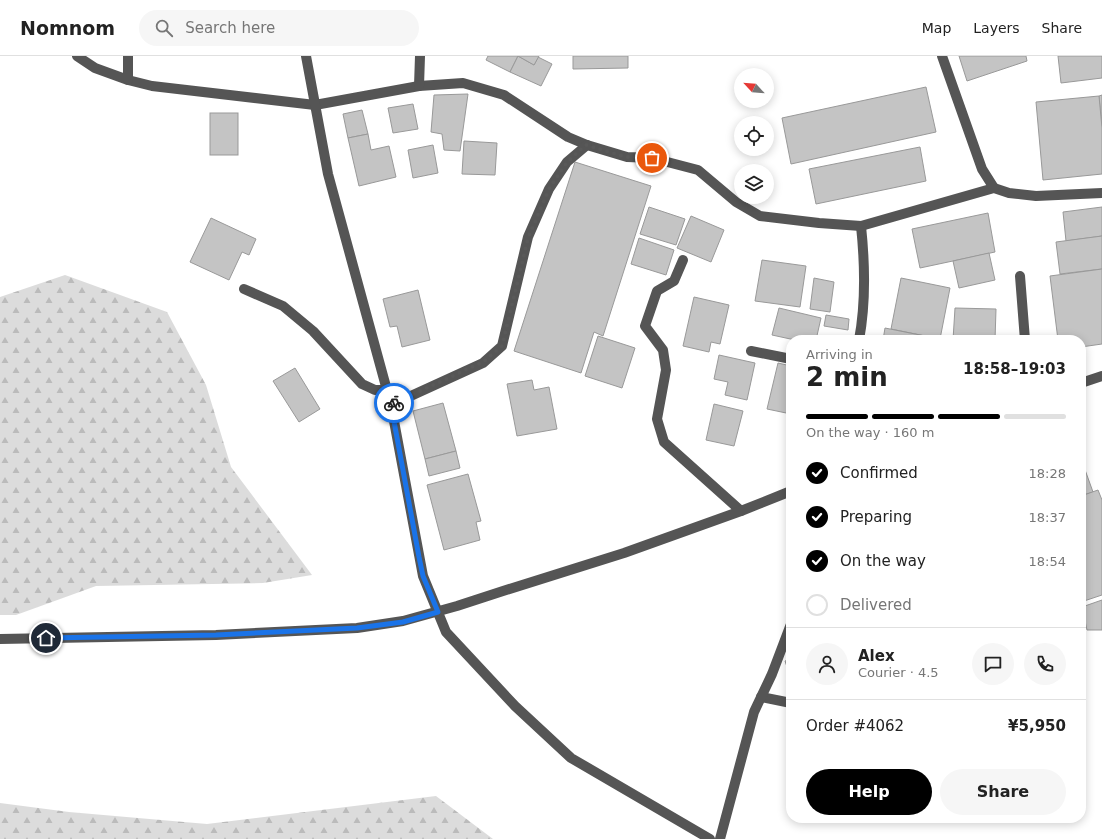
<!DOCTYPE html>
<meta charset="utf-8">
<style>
body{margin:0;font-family:"DejaVu Sans",sans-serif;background:#f6f6f6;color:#222;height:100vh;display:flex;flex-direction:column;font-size:15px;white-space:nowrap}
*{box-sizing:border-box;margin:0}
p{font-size:13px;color:#767676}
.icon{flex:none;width:22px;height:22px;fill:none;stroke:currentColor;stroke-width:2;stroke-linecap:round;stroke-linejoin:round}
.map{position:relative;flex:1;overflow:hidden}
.details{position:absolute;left:786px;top:279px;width:300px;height:488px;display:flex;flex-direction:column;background:#fff;border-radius:16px;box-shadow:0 2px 10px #0003}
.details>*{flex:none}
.needle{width:26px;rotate:296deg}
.tools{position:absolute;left:734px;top:12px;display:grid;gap:8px}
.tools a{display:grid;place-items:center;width:40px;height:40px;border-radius:50%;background:#fff;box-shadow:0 2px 10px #0003;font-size:20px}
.pin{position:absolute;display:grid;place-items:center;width:34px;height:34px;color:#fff;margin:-17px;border:2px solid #fff;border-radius:50%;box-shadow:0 1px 4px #0007}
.courier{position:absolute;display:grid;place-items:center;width:40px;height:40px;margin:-20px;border:3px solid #1a73e8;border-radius:50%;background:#fff;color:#222;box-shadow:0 1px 5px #0007}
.headline em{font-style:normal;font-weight:700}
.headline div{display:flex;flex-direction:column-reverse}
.headline{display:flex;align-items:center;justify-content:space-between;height:68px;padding:0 20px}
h1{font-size:26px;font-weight:700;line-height:30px}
.bar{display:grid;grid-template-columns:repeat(4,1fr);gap:6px 4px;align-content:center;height:48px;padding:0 20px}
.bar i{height:5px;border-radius:3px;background:#e0e0e0}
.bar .active{background:#000}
.bar p{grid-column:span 4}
.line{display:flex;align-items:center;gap:10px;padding:0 20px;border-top:1px solid #e0e0e0}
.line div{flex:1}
.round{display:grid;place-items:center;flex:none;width:42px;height:42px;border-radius:21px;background:#f6f6f6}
ol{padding:0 20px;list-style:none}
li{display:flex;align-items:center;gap:12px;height:44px}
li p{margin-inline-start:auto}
li .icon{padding:4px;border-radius:50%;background:#000;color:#fff;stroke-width:4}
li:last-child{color:#767676}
li i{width:22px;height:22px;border:2px solid #e0e0e0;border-radius:50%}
.cta{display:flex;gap:8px;margin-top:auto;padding:8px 20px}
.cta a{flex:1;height:46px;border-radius:24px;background:#000;color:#fff;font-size:16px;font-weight:700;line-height:46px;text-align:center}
.cta a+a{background:#f6f6f6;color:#222}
header{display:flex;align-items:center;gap:24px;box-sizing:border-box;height:56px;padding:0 20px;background:#fff;border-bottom:1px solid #e0e0e0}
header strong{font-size:19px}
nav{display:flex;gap:22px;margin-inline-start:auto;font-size:14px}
.search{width:280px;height:36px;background:#f6f6f6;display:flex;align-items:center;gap:10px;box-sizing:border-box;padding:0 14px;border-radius:22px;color:#767676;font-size:15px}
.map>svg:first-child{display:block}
.forest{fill:url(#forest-firs)}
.building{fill:#c4c4c4;stroke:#999}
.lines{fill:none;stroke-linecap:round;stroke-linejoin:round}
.minor{stroke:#555;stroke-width:10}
.done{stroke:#595959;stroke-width:4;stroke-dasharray:0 7.2}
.route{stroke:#1a73e8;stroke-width:5}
</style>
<header>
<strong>Nomnom</strong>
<div class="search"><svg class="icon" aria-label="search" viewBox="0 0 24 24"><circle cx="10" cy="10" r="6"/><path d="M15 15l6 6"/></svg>Search here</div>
<nav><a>Map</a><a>Layers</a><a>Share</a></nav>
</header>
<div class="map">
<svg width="1102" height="783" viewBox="0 0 1102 783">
<defs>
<pattern id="forest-firs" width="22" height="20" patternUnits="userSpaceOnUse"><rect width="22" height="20" fill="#dcdcdc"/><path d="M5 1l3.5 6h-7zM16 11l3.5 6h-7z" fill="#bbb"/></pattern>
</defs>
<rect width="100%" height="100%" fill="#fff"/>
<g class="forest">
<path d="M 65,219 L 167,256 L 206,329 L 231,411 L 312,519 L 263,527 L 96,530 L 16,559 L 0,559 L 0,241 Z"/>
<path d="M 436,740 L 493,783 L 0,783 L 0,747 L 69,756 L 207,768 Z"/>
</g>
<g class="building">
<path d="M 488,0 L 518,0 L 510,16 L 486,4 Z"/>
<path d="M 518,0 L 534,9 L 538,1 L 552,8 L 541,30 L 510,16 Z"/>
<path d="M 518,0 L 539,0 L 534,9 Z"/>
<path d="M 573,0 L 628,0 L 628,12 L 573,13 Z"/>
<path d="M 959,0 L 1026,0 L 1027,5 L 967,25 Z"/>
<path d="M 1058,0 L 1102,0 L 1102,22 L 1061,27 Z"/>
<path d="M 926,31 L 936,76 L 791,108 L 782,62 Z"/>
<path d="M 468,38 L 460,95 L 444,94 L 442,78 L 431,76 L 434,39 Z"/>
<path d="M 1102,39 L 1102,72 L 1099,40 Z"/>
<path d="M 1099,40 L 1102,72 L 1102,118 L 1043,124 L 1036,46 Z"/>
<path d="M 413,48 L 418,73 L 393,77 L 388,52 Z"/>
<path d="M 362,54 L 368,78 L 348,82 L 343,58 Z"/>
<rect x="210" y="57" width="28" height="42"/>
<path d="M 368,78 L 371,94 L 389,90 L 396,121 L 359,130 L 348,82 Z"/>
<path d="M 464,85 L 497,87 L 495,119 L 462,118 Z"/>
<path d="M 433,89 L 438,117 L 413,122 L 408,94 Z"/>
<path d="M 920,91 L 926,125 L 816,148 L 809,113 Z"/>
<path d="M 575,106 L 651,130 L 603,280 L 594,276 L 581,317 L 514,295 Z"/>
<path d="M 649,151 L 685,163 L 676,189 L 640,178 Z"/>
<path d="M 1102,151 L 1102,180 L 1066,185 L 1063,156 Z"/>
<path d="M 988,157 L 995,196 L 920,212 L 912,173 Z"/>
<path d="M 691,160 L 724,174 L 711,206 L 677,192 Z"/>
<path d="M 211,162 L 256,183 L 249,199 L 242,196 L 229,224 L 190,206 Z"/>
<path d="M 1102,180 L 1102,213 L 1060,218 L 1056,186 Z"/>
<path d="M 639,182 L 674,194 L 666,219 L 631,208 Z"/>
<path d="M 989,197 L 995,224 L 959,232 L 953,205 Z"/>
<path d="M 762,204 L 806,210 L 800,251 L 755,245 Z"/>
<path d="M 1102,213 L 1102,288 L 1081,291 L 1081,284 L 1058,284 L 1050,220 Z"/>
<path d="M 814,222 L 834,226 L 830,256 L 810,253 Z"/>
<path d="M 901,222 L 950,232 L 940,283 L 891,273 Z"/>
<path d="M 418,234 L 430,284 L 402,291 L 397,270 L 390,271 L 383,243 Z"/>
<path d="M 694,241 L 729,249 L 720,288 L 711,286 L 709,296 L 683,290 Z"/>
<path d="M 779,252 L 821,262 L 816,284 L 795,284 L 772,279 Z"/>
<path d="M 955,252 L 996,253 L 995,284 L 953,284 Z"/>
<path d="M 826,259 L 849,263 L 848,274 L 824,270 Z"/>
<path d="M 885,272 L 940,283 L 940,284 L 883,284 Z"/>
<path d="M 598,280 L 635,292 L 622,332 L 585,320 Z"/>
<path d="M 719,299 L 755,307 L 747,344 L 725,339 L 728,326 L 714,323 Z"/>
<path d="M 778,307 L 791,310 L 791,358 L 767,353 Z"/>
<path d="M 295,312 L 320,353 L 299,366 L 273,325 Z"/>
<path d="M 532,324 L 534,334 L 549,331 L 557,373 L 517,380 L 507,328 Z"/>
<path d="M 443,347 L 456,395 L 425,403 L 413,355 Z"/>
<path d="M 714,348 L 743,355 L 734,390 L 706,384 Z"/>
<path d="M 456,395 L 460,412 L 429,420 L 425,403 Z"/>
<path d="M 1084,411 L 1093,436 L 1081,440 L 1081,412 Z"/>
<path d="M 468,418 L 481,465 L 476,466 L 480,484 L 444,494 L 427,429 Z"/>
<path d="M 1098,434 L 1102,444 L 1102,539 L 1081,546 L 1081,440 Z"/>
<path d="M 1102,544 L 1102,574 L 1087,574 L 1082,551 Z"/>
<path d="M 791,603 L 791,623 L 785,605 Z"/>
</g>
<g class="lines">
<g class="minor">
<path d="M 77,0 L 95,12 L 128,24 L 152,30 L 315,49 L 419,30 L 463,27 L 504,39 L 568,81 L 587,89 L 627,101 L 652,102 L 698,114 L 736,146 L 760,160 L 819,167 L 861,170 L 994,132 L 1009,137 L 1036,140 L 1102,137"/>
<path d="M 306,0 L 328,118 L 391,349 L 423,520 L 446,576 L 515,650 L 571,702 L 710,783"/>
<path d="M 942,0 L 982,113 L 994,132"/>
<path d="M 128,24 L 128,0"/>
<path d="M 419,30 L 420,0"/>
<path d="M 683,204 L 674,225 L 657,235 L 645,270 L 663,294 L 666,314 L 657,363 L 664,386 L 741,455"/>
<path d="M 1020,220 L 1025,284"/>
<path d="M 244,233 L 283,250 L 313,275 L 362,328 L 375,334 L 387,334"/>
<path d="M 859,284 C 866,247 865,208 861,170"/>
<path d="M 751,295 L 791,303"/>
<path d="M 1081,327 L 1102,320"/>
<path d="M 391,349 L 483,307 L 502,290 L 528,181 L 549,133 L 567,106 L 587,89"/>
<path d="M 0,583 L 216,579 L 357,572 L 403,565 L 457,550 L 503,535 L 624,497 L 741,455 L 791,435"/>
<path d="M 761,641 L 791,647"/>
<path d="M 720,783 L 754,656 L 772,618 L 791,568"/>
</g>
</g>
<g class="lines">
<path class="done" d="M 394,347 L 483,306 L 502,290 L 528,182 L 549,133 L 567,106 L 586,89 L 626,101 L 652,102"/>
<path class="route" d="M 46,582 L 216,579 L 357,572 L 403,566 L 438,556 L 423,520 L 419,501 L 391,349 L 394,347"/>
</g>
</svg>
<div class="tools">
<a><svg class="needle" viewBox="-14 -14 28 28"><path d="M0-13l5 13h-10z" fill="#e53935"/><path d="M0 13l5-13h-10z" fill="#767676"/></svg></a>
<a><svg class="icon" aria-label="locate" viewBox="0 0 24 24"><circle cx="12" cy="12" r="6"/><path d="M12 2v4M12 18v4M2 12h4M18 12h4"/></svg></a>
<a><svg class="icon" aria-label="layers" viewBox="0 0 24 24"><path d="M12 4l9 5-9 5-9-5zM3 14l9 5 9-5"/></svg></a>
</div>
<div class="pin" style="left:652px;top:102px;background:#ea580c"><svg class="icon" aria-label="bag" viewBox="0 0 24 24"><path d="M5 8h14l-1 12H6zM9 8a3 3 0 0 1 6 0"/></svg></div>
<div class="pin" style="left:46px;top:582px;background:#1f2937"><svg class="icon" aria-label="home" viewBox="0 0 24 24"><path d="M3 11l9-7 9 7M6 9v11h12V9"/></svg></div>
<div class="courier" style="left:394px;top:347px"><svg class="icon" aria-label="bike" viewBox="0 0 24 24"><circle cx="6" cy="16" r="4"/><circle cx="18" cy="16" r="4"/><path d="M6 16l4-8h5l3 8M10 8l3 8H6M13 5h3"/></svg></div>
<section class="details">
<div class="headline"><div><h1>2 min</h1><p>Arriving in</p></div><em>18:58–19:03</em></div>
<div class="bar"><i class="active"></i><i class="active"></i><i class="active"></i><i></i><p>On the way · 160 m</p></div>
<ol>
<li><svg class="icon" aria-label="check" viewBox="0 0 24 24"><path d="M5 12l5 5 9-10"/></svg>Confirmed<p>18:28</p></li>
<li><svg class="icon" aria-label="check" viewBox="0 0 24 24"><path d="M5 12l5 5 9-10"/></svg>Preparing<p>18:37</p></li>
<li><svg class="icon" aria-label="check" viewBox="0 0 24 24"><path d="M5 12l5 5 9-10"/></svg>On the way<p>18:54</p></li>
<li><i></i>Delivered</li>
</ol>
<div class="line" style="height:72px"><a class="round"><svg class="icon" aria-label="person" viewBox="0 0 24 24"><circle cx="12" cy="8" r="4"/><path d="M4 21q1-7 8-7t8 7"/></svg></a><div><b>Alex</b><p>Courier · 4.5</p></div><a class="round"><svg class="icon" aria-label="chat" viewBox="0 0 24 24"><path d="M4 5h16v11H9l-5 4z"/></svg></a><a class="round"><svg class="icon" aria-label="phone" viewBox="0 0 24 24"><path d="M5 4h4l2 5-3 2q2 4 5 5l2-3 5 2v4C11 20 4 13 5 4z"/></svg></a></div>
<div class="line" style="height:52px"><div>Order #4062</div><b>¥5,950</b></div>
<div class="cta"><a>Help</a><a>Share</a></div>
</section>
</div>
